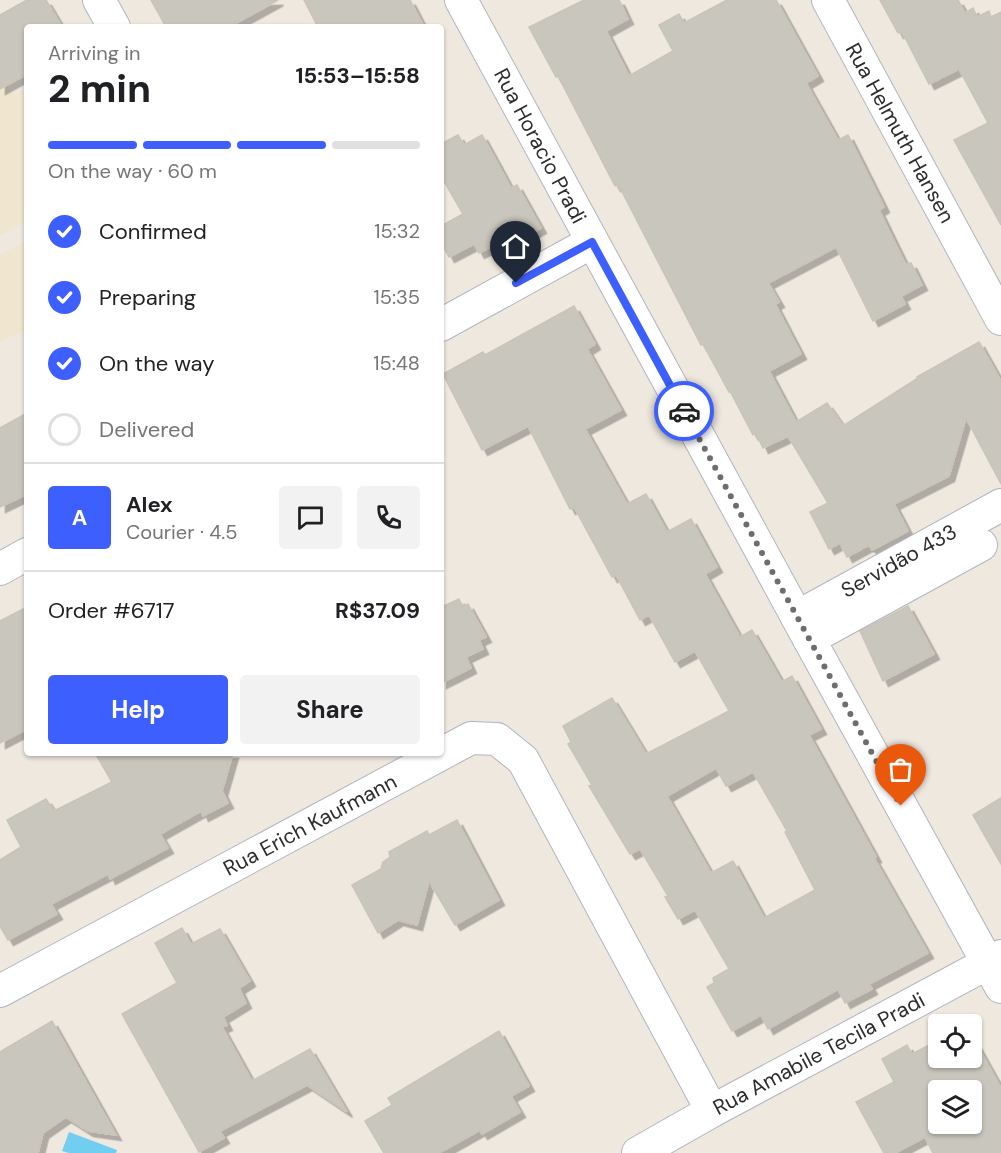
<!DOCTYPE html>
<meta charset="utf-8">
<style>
body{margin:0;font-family:"DM Sans",sans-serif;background:#f2f2f2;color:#202124;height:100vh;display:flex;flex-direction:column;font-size:22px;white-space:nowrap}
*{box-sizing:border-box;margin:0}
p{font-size:20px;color:#757577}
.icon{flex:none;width:33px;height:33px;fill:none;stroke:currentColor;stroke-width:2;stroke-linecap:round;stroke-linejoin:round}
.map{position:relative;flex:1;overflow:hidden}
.sheet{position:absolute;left:24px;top:24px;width:420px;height:732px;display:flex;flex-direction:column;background:#fff;border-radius:6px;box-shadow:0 2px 4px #0004}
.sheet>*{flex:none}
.fabs{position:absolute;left:928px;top:1014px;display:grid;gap:12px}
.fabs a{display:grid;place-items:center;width:54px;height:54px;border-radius:6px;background:#fff;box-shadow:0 2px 4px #0004;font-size:30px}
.pin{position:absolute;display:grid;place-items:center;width:51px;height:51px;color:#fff;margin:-62px -26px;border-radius:50% 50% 50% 0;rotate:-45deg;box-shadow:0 0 6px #0007}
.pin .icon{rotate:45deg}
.courier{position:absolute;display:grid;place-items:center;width:60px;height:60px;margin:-30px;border:4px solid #3d5ffd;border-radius:50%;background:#fff;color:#222;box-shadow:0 2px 8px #0007}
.head em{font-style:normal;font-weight:700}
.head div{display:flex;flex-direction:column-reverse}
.head{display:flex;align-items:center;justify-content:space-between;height:102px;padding:0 24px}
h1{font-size:39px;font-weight:700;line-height:45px}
.bar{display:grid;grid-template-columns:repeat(4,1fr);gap:9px 6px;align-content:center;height:72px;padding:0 24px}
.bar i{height:8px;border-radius:4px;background:#e0e0e0}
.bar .selected{background:#3d5ffd}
.bar p{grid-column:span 4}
.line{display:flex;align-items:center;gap:15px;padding:0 24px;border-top:2px solid #e0e0e0}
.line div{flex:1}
.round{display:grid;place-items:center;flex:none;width:63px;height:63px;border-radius:6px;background:#f2f2f2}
ol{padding:0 24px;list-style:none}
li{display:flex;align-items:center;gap:18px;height:66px}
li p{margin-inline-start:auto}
li .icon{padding:6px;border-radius:50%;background:#3d5ffd;color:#fff;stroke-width:4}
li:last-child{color:#757577}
li i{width:33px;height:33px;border:3px solid #e0e0e0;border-radius:50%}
.button{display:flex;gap:12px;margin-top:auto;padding:12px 24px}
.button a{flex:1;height:69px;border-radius:6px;background:#3d5ffd;color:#fff;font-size:24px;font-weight:700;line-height:69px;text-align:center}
.button a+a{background:#f2f2f2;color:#202124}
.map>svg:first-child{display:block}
.education{fill:#f0e5ce}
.water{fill:#71cef1}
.building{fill:#c9c6bd;stroke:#cac4b8;stroke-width:1.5;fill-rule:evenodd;filter:url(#shadow)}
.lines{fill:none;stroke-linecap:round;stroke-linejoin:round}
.street-casing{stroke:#b2b5c0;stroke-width:34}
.street{stroke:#fff;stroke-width:32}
.done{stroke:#706e6b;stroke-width:6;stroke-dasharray:0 10.8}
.route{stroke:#3d5ffd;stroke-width:8}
.labels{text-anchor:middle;stroke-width:6;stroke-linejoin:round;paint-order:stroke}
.street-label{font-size:21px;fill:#2c2c2c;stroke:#fff}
</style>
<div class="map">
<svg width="1001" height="1153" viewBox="0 0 1001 1153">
<defs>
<filter id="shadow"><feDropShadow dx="5.5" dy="5.5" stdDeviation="0" flood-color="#0004"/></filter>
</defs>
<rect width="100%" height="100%" fill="#eee8df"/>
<g class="education">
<path d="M 7,86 L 13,95 L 27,88 L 27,221 L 0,236 L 0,90 Z"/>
<path d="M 27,241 L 27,329 L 0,342 L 0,255 Z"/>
</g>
<path class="water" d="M 69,1132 L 117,1150 L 116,1153 L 69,1153 L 62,1151 Z"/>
<g class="building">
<path d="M 27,0 L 46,0 L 62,27 L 27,27 L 27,74 L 0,89 L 0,15 Z"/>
<path d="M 151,0 L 278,0 L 229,27 L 166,27 Z"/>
<path d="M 304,0 L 410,0 L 424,27 L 318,27 Z"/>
<path d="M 584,0 L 619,0 L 628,19 L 606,31 L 629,76 L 673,51 L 659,25 L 679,14 L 684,23 L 727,0 L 776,0 L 818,76 L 806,83 L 838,140 L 848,135 L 884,207 L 879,210 L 894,241 L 906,265 L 911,263 L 922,285 L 901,296 L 905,304 L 873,321 L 836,247 L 768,283 L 779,302 L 775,304 L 801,354 L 769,371 L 796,422 L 827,403 L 843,426 L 918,378 L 917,377 L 979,342 L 1001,381 L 1001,484 L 966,418 L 949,476 L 894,504 L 908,531 L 872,550 L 869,545 L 847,557 L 840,543 L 829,549 L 810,512 L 828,503 L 788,436 L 763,448 L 756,433 L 753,435 L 730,391 L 729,392 L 703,344 L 701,345 L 618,184 L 615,186 L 558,76 L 556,77 L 529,27 Z"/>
<path d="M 880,0 L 958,0 L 965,13 L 973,8 L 977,17 L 989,11 L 991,17 L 1001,12 L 1001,225 L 954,140 L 988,123 L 959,69 L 929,84 L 902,32 L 898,33 Z"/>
<path d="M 458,135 L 464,145 L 482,135 L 511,188 L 517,185 L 541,228 L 506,247 L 502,241 L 479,253 L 474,244 L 449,257 L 441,242 L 441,226 L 463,214 L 441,176 L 441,144 Z"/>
<path d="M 574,306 L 595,344 L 587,349 L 621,410 L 585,429 L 627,504 L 646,494 L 667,532 L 691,519 L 717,567 L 705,574 L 740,637 L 752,630 L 782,682 L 792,676 L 821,729 L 809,735 L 876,857 L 874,858 L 928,953 L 869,984 L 872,989 L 845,1003 L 838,989 L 768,1029 L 761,1015 L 732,1031 L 707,987 L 714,983 L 713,978 L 729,969 L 695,910 L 678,919 L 665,897 L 668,896 L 640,849 L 630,854 L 589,786 L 592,785 L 568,744 L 571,742 L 563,726 L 612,698 L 646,754 L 729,711 L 695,651 L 675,662 L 649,615 L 640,620 L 616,575 L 612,577 L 574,507 L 570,509 L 528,426 L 482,450 L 443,374 L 483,352 L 485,355 ZM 716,768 L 726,786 L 753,772 L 787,831 L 785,832 L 815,890 L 764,918 L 733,861 L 711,873 L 667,796 Z"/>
<path d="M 27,413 L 27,494 L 0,507 L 0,428 Z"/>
<path d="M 459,599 L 463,607 L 468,604 L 486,637 L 479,640 L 483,649 L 466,657 L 471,668 L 441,683 L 441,601 L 444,606 Z"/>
<path d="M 908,606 L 934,654 L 883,681 L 860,631 Z"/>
<path d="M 27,607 L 27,729 L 0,743 L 0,621 Z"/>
<path d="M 95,753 L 233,753 L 222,791 L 228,803 L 203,816 L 201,811 L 160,834 L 168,848 L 110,879 L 108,874 L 51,904 L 57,914 L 8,940 L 0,926 L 0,860 L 21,847 L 7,820 L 46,799 L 54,811 L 112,782 Z"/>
<path d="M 1001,798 L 1001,864 L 973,815 Z"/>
<path d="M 457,820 L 499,900 L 455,925 L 429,881 L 417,925 L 398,920 L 378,933 L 352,885 L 381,869 L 383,862 L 390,857 L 389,852 L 427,831 L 429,835 Z"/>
<path d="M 182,928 L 191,944 L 220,929 L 250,981 L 239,988 L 246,1003 L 223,1017 L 227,1025 L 222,1027 L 252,1081 L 310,1049 L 347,1112 L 307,1085 L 220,1131 L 224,1138 L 199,1152 L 122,1014 L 177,983 L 155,943 Z"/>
<path d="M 52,1021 L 116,1135 L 88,1131 L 66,1117 L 43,1133 L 38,1153 L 0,1153 L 0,1052 Z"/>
<path d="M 499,1031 L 529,1086 L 511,1096 L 520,1112 L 482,1134 L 480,1130 L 439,1153 L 384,1153 L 365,1121 L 392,1105 L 388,1098 Z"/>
<path d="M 972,1036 L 1001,1088 L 1001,1153 L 933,1153 L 925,1137 L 895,1153 L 884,1153 L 856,1102 L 894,1082 L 882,1059 L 907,1045 L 912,1054 L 939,1040 L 939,1058 L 972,1058 ZM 939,1090 L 972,1090 L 972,1124 L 939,1124 Z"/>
</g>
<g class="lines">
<defs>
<g id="street">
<path d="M 99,0 L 114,27"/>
<path d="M 461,0 L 809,639 L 1001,987"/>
<path d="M 828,0 L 1001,319"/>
<path d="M 441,325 L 592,242"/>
<path d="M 0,569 L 27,554"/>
<path d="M 797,617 L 1001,505"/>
<path d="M 809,639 L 981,545"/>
<path d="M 0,991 L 471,738 L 497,739 L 523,760 L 712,1111"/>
<path d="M 638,1153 L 712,1111 L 1001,956"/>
</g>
</defs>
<use href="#street" class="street-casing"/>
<use href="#street" class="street"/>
</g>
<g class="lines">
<path class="done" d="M 684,411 L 901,806"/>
<path class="route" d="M 516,283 L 592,242 L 684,411"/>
</g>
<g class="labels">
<g class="street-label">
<text transform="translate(900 133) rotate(61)" y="7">Rua Helmuth Hansen</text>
<text transform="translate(540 146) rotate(62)" y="7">Rua Horacio Pradi</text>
<text transform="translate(899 561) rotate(-29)" y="7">Servidão 433</text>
<text transform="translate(310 825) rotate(-28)" y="7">Rua Erich Kaufmann</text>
<text transform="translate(819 1054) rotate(-28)" y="7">Rua Amabile Tecila Pradi</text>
</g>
</g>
</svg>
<div class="fabs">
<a><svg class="icon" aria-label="locate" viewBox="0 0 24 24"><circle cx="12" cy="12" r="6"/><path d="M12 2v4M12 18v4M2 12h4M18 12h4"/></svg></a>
<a><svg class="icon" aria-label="layers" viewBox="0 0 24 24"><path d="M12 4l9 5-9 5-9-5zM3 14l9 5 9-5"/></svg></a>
</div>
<div class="pin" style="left:901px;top:806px;background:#ea580c"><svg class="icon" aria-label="bag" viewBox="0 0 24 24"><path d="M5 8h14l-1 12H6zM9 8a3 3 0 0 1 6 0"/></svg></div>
<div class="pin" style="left:516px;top:283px;background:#1f2937"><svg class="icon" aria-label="home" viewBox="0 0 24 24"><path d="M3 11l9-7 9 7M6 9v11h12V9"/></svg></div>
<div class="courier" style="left:684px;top:411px"><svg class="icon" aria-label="car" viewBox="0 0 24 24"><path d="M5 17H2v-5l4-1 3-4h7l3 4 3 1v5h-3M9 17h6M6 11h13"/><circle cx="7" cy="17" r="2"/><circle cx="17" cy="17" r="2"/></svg></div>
<section class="sheet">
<div class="head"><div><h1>2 min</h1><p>Arriving in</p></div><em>15:53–15:58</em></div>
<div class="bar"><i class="selected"></i><i class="selected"></i><i class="selected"></i><i></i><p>On the way · 60 m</p></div>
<ol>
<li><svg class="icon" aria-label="check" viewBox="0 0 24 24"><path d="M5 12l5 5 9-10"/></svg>Confirmed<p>15:32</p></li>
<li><svg class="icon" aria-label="check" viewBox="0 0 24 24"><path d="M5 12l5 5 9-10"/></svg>Preparing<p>15:35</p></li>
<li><svg class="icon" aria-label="check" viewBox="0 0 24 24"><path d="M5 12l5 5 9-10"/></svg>On the way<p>15:48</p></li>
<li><i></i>Delivered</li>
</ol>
<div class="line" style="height:108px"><b class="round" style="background:#3d5ffd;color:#fff">A</b><div><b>Alex</b><p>Courier · 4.5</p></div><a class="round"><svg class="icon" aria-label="chat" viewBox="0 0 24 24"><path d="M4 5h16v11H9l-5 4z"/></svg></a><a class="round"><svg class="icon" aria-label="phone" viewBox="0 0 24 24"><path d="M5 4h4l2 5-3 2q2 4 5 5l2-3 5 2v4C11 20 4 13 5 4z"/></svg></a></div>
<div class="line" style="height:78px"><div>Order #6717</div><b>R$37.09</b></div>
<div class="button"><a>Help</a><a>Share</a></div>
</section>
</div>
